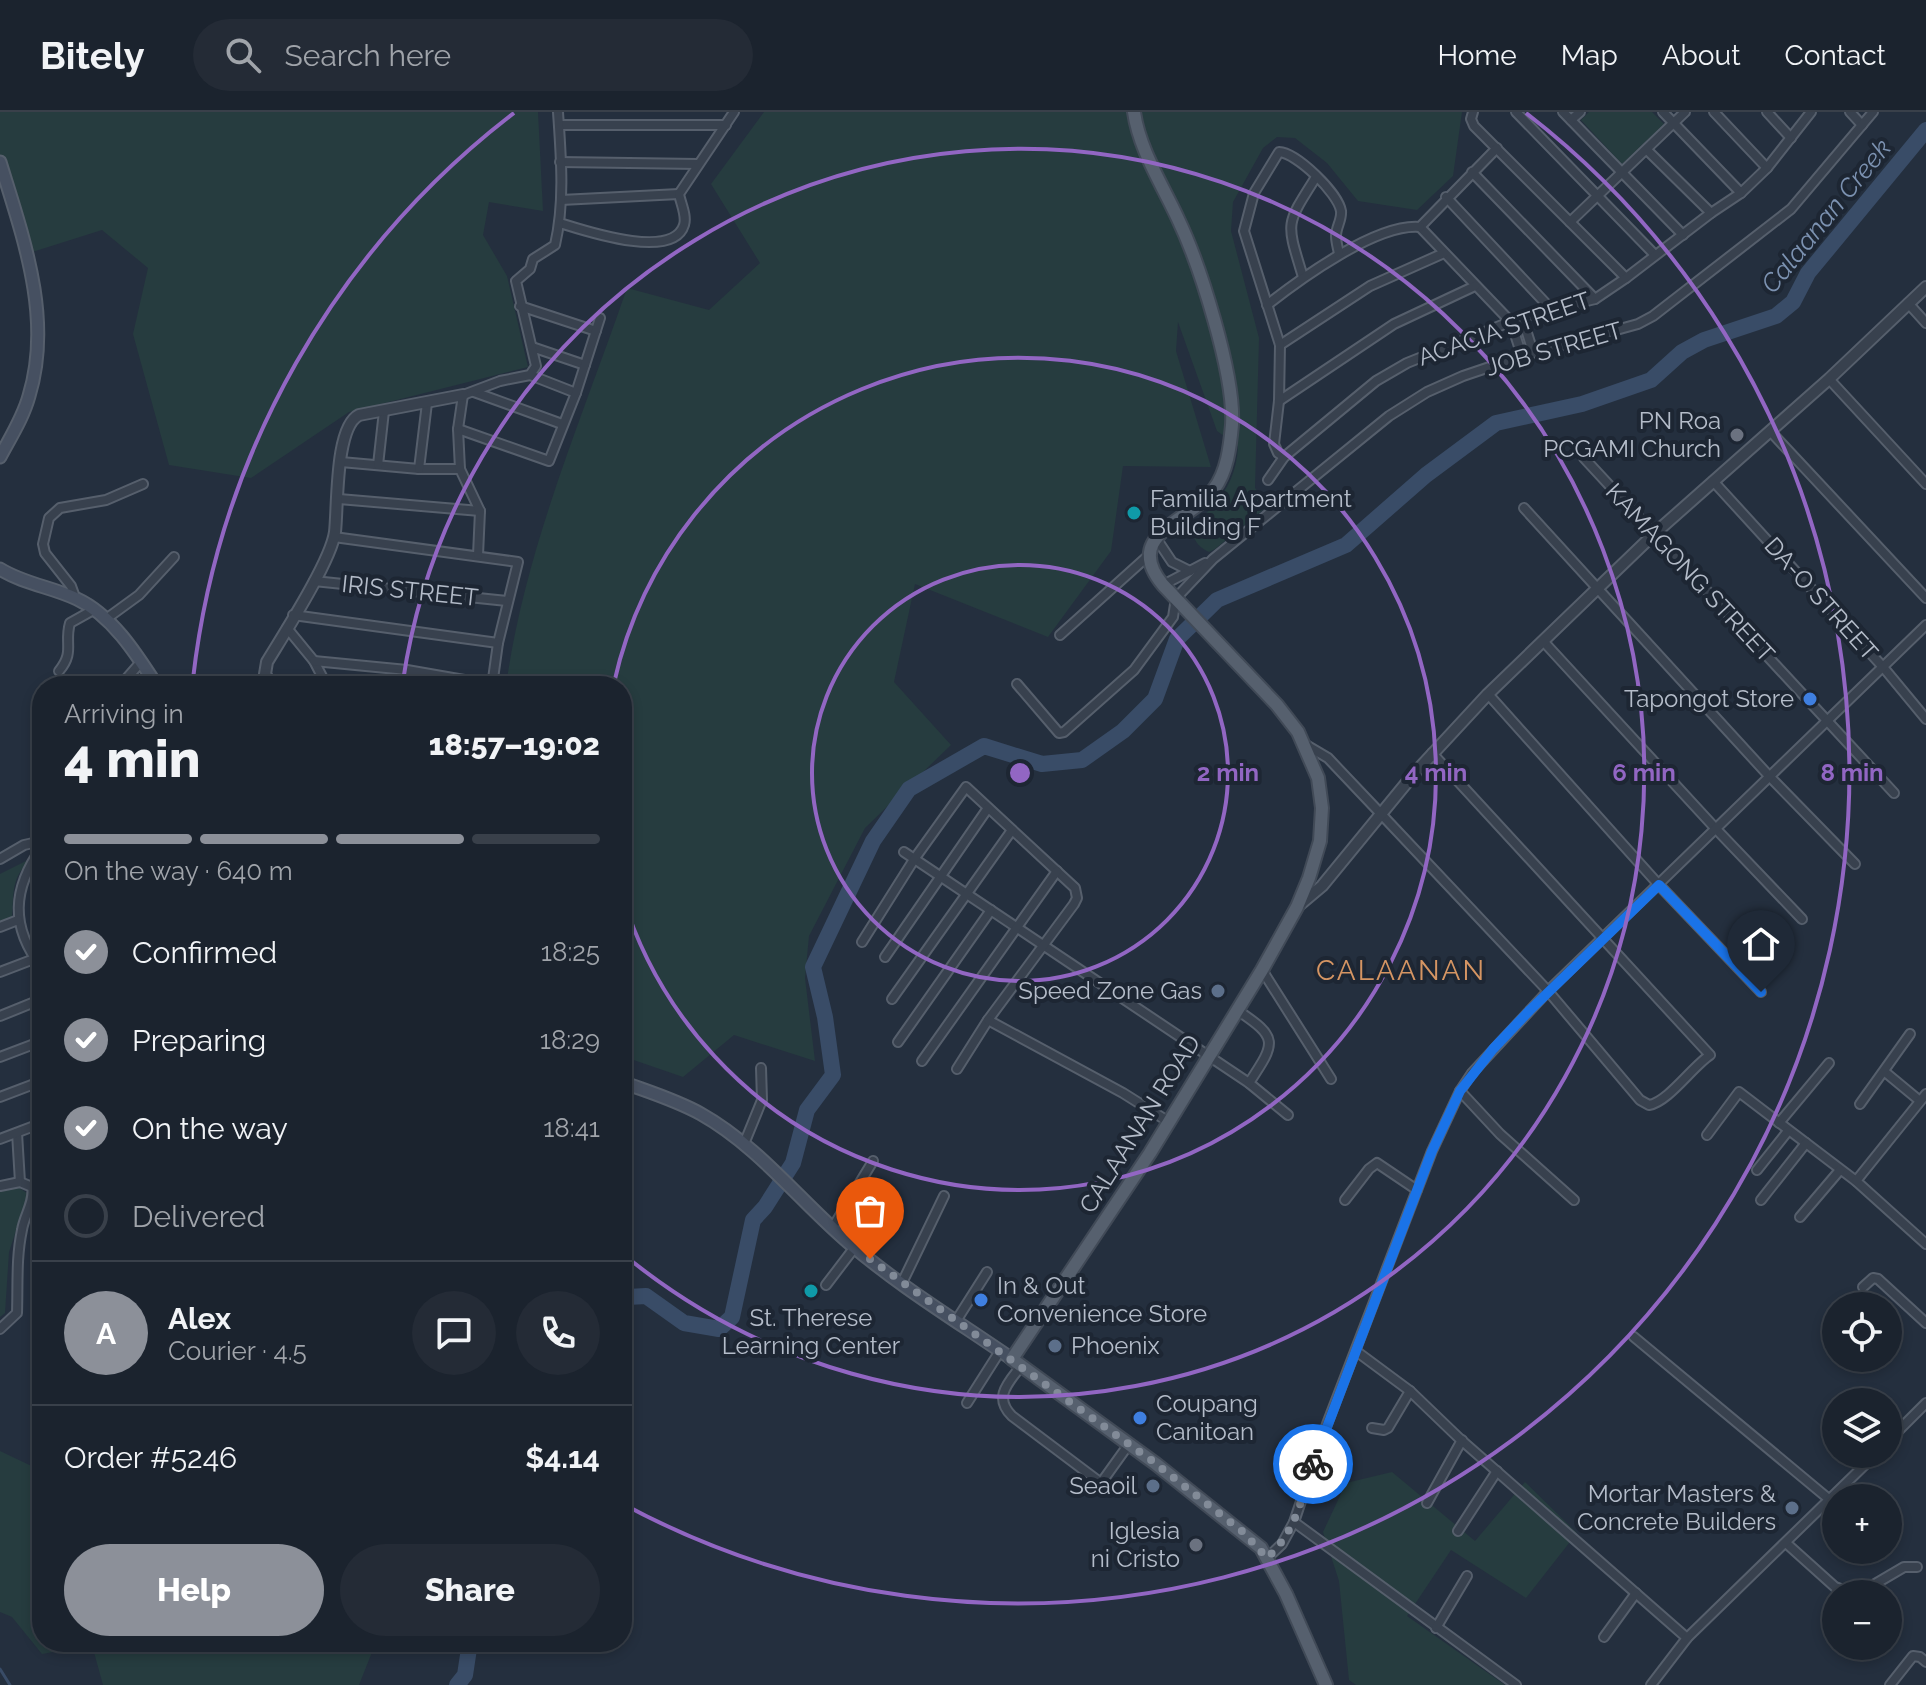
<!DOCTYPE html>
<meta charset="utf-8">
<style>
body{margin:0;font-family:Raleway,sans-serif;background:#242b36;color:#f1f3f6;height:100vh;display:flex;flex-direction:column;font-size:30px;white-space:nowrap}
*{box-sizing:border-box;margin:0}
p{font-size:26px;color:#a0a4aa}
.icon{flex:none;width:44px;height:44px;fill:none;stroke:currentColor;stroke-width:2;stroke-linecap:round;stroke-linejoin:round}
.map{position:relative;flex:1;overflow:hidden}
.side{position:absolute;left:32px;top:564px;width:600px;height:976px;display:flex;flex-direction:column;background:#1b232e;border-radius:32px;box-shadow:0 4px 12px #0003,0 0 0 2px #39404a}
.side>*{flex:none}
.fabs{position:absolute;left:1822px;top:1180px;display:grid;gap:16px}
.fabs a{display:grid;place-items:center;width:80px;height:80px;border-radius:50%;background:#1b232e;box-shadow:0 4px 12px #0003,0 0 0 2px #39404a;font-size:40px}
.pin{position:absolute;display:grid;place-items:center;width:68px;height:68px;color:#fff;margin:-82px -34px;border-radius:50% 50% 50% 0;rotate:-45deg;box-shadow:0 0 8px #0007}
.pin .icon{rotate:45deg}
.courier{position:absolute;display:grid;place-items:center;width:80px;height:80px;margin:-40px;border:6px solid #1a73e8;border-radius:50%;background:#fff;color:#222;box-shadow:0 2px 10px #0007}
.head em{font-style:normal;font-weight:800}
.head div{display:flex;flex-direction:column-reverse}
.head{display:flex;align-items:center;justify-content:space-between;height:136px;padding:0 32px}
h1{font-size:52px;font-weight:800;line-height:60px}
.bar{display:grid;grid-template-columns:repeat(4,1fr);gap:12px 8px;align-content:center;height:96px;padding:0 32px}
.bar i{height:10px;border-radius:6px;background:#39404a}
.bar .active{background:#8c9099}
.bar p{grid-column:span 4}
.line{display:flex;align-items:center;gap:20px;padding:0 32px;border-top:2px solid #39404a}
.line div{flex:1}
.round{display:grid;place-items:center;flex:none;width:84px;height:84px;border-radius:42px;background:#242b36}
ol{padding:0 32px;list-style:none}
li{display:flex;align-items:center;gap:24px;height:88px}
li p{margin-inline-start:auto}
li .icon{padding:8px;border-radius:50%;background:#8c9099;color:#fff;stroke-width:4}
li:last-child{color:#a0a4aa}
li i{width:44px;height:44px;border:4px solid #39404a;border-radius:50%}
.button{display:flex;gap:16px;margin-top:auto;padding:16px 32px}
.button a{flex:1;height:92px;border-radius:48px;background:#8c9099;color:#fff;font-size:32px;font-weight:800;line-height:92px;text-align:center}
.button a+a{background:#242b36;color:#f1f3f6}
header{display:flex;align-items:center;gap:48px;box-sizing:border-box;height:112px;padding:0 40px;background:#1b232e;border-bottom:2px solid #39404a}
header strong{font-size:38px}
nav{display:flex;gap:44px;margin-inline-start:auto;font-size:28px}
.search{width:560px;height:72px;background:#242b36;display:flex;align-items:center;gap:20px;box-sizing:border-box;padding:0 28px;border-radius:44px;color:#a0a4aa;font-size:30px}
.map>svg:first-child{display:block}
.green{fill:#263c3f}
.lines{fill:none;stroke-linecap:round;stroke-linejoin:round}
.stream{stroke:#394c67;stroke-width:3}
.river{stroke:#394c67;stroke-width:16}
.minor-casing{stroke:#565f6c;stroke-width:12}
.tertiary-casing{stroke:#565f6c;stroke-width:14}
.secondary-casing{stroke:#565f6c;stroke-width:15}
.primary-casing{stroke:#414a57;stroke-width:16}
.minor{stroke:#38414e;stroke-width:8}
.tertiary{stroke:#38414e;stroke-width:10}
.secondary{stroke:#465061;stroke-width:11}
.primary{stroke:#56606e;stroke-width:12}
.done{stroke:#828b98;stroke-width:8;stroke-dasharray:0 14.4}
.route{stroke:#1a73e8;stroke-width:10}
.ring{fill:none;stroke:#9266c3;stroke-width:4}
.worship-dot{fill:#6b7280;stroke:#1d2633;stroke-width:3}
.culture-dot{fill:#0f9aa8;stroke:#1d2633;stroke-width:3}
.shop-dot{fill:#3f7fe0;stroke:#1d2633;stroke-width:3}
.service-dot{fill:#5c6f8a;stroke:#1d2633;stroke-width:3}
.labels{text-anchor:middle;stroke-width:8;stroke-linejoin:round;paint-order:stroke}
.street-label{font-size:24px;fill:#b4bcc9;stroke:#1d2633}
.poi-label{font-size:24px;fill:#b4bcc9;stroke:#1d2633;text-anchor:end}
.water-label{font-size:26px;font-style:italic;fill:#7c92b1;stroke:#1d2633}
.quarter-label{font-size:28px;letter-spacing:2px;fill:#d59563;stroke:#1d2633}
.centre{fill:#9266c3;stroke:#1d2633;stroke-width:4}
.ring-label{font-size:24px;text-anchor:middle;font-weight:bold;fill:#9266c3;stroke:#1d2633;stroke-width:8;stroke-linejoin:round;paint-order:stroke}
</style>
<header>
<strong>Bitely</strong>
<div class="search"><svg class="icon" aria-label="search" viewBox="0 0 24 24"><circle cx="10" cy="10" r="6"/><path d="M15 15l6 6"/></svg>Search here</div>
<nav><a>Home</a><a>Map</a><a>About</a><a>Contact</a></nav>
</header>
<div class="map">
<svg width="1926" height="1573" viewBox="0 0 1926 1573">
<rect width="100%" height="100%" fill="#242f3e"/>
<g class="green">
<path d="M 0,0 L 538,0 L 543,99 L 489,90 L 483,123 L 507,164 L 528,255 L 349,300 L 251,366 L 169,353 L 133,222 L 148,156 L 102,118 L 26,142 L 0,50 Z"/>
<path d="M 764,0 L 1462,0 L 1453,64 L 1417,98 L 1358,89 L 1327,51 L 1295,26 L 1277,25 L 1263,36 L 1233,90 L 1231,119 L 1259,226 L 1255,376 L 1269,393 L 1215,437 L 1209,440 C 1199,436 1190,426 1195,415 C 1198,408 1206,402 1211,396 C 1228,378 1237,359 1238,334 L 1217,319 L 1178,210 L 1176,239 L 1211,355 L 1123,354 L 1111,439 L 1048,525 L 915,472 L 894,570 L 951,633 L 865,716 L 809,824 L 805,866 L 815,949 L 734,923 L 683,965 L 622,944 L 622,574 L 506,574 C 525,436 582,307 627,176 L 709,198 L 760,151 L 711,72 Z"/>
<path d="M 1589,0 L 1652,0 L 1664,12 L 1622,52 L 1581,8 Z"/>
<path d="M 34,745 C 11,764 14,777 12,806 L 0,812 L 0,762 Z"/>
<path d="M 18,1075 L 28,1082 L 9,1140 L 5,1201 L 0,1205 L 0,1080 Z"/>
<path d="M 0,1339 L 42,1359 L 42,1530 L 376,1530 L 359,1573 L 103,1573 L 92,1533 L 42,1542 L 12,1505 L 0,1500 Z"/>
<path d="M 1392,1360 L 1475,1429 L 1525,1370 L 1577,1421 L 1526,1486 L 1451,1438 L 1407,1504 L 1505,1573 L 1356,1573 L 1349,1568 L 1339,1469 L 1323,1420 L 1346,1371 Z"/>
</g>
<g class="lines">
<path class="stream" d="M 0,1557 L 10,1573"/>
<g class="river">
<path d="M 622,1194 L 628,1185 L 646,1184 L 684,1211 L 719,1217 L 732,1205 L 753,1108 L 765,1095 L 793,1051 L 807,998 L 833,963 L 825,905 L 813,855 L 873,729 L 909,677 L 984,634 L 1042,652 L 1082,648 L 1123,619 L 1155,587 L 1177,527 L 1217,488 L 1346,433 L 1426,363 L 1496,311 L 1582,292 L 1651,268 L 1682,240 L 1704,228 L 1776,204 L 1793,190 L 1808,161 L 1926,18"/>
<path d="M 457,1573 L 465,1563 L 470,1530"/>
</g>
<defs>
<g id="minor">
<path d="M 1473,0 L 1471,7 L 1474,14 L 1626,166"/>
<path d="M 1516,0 L 1655,143"/>
<path d="M 1563,0 L 1683,123"/>
<path d="M 1663,0 L 1741,81"/>
<path d="M 1714,0 L 1767,56"/>
<path d="M 1767,0 L 1791,26"/>
<path d="M 1850,0 L 1862,13"/>
<path d="M 1571,8 L 1580,0"/>
<path d="M 559,13 L 726,13"/>
<path d="M 1647,38 L 1711,101"/>
<path d="M 560,50 L 698,52"/>
<path d="M 1472,60 L 1595,187"/>
<path d="M 1446,85 L 1552,198"/>
<path d="M 561,88 L 679,82"/>
<path d="M 1570,110 L 1685,0"/>
<path d="M 560,111 C 583,118 673,149 684,113 C 687,104 681,92 679,82 L 734,0"/>
<path d="M 1420,115 L 1511,210 L 1522,244"/>
<path d="M 1420,115 L 1497,36"/>
<path d="M 1303,165 C 1286,109 1285,114 1316,65"/>
<path d="M 1908,191 L 1926,211"/>
<path d="M 1267,193 C 1300,167 1377,111 1420,115"/>
<path d="M 520,194 L 596,219"/>
<path d="M 1522,205 L 1533,240"/>
<path d="M 1280,233 L 1370,174 L 1444,141"/>
<path d="M 532,235 L 585,253"/>
<path d="M 530,263 L 576,281"/>
<path d="M 1829,267 L 1926,372"/>
<path d="M 474,280 L 562,312"/>
<path d="M 1279,289 L 1394,212 L 1475,174"/>
<path d="M 458,317 L 549,349 L 576,281 L 600,206"/>
<path d="M 1770,319 L 1926,486"/>
<path d="M 1284,345 L 1278,341 L 1274,332 L 1279,289 L 1280,233 L 1244,119 L 1254,81 L 1279,40 C 1297,41 1338,81 1341,99 C 1342,108 1336,115 1336,124 C 1336,130 1338,136 1339,142"/>
<path d="M 1584,346 L 1894,681"/>
<path d="M 341,350 L 419,357 L 460,357"/>
<path d="M 378,353 L 384,299"/>
<path d="M 419,357 L 427,291"/>
<path d="M 1268,368 L 1284,345 L 1376,269 L 1407,251 L 1522,205 L 1595,187 L 1626,166 L 1711,101 L 1741,81 L 1767,56 L 1811,0"/>
<path d="M 1713,369 L 1883,555 L 1926,607"/>
<path d="M 339,387 L 480,399"/>
<path d="M 1524,396 L 1770,665 L 1855,752"/>
<path d="M 334,425 L 518,450 L 498,531 L 492,574"/>
<path d="M 1156,426 L 1172,450 L 1190,459"/>
<path d="M 478,443 L 480,399 L 460,357 L 458,317 L 463,283 L 500,269 L 530,263 L 536,254 L 516,169 L 530,157 L 533,147 L 555,133 C 565,90 561,44 558,0"/>
<path d="M 314,469 L 507,489"/>
<path d="M 1163,473 L 1205,451"/>
<path d="M 75,485 L 71,474 L 45,441 L 43,432 L 49,406 L 60,396 L 106,388 L 143,372"/>
<path d="M 293,503 L 498,531"/>
<path d="M 106,507 L 139,483 L 174,445"/>
<path d="M 287,516 L 314,549 L 327,574"/>
<path d="M 1060,523 L 1149,443"/>
<path d="M 1543,529 L 1716,717 L 1802,807"/>
<path d="M 314,549 L 407,558 L 493,573"/>
<path d="M 59,559 C 75,540 64,531 70,511 L 95,497"/>
<path d="M 1017,572 L 1059,621 L 1064,620 L 1134,558 L 1173,505 L 1176,486 L 1213,447 L 1389,304 L 1427,280 L 1463,264 L 1522,244 L 1638,212 L 1653,204 L 1791,97 L 1873,0"/>
<path d="M 120,574 L 141,550"/>
<path d="M 1488,582 L 1659,773 L 1761,880"/>
<path d="M 1306,633 L 1328,646 L 1382,703 L 1548,879 L 1640,988 L 1649,993 C 1668,990 1692,955 1710,943 L 1432,641"/>
<path d="M 42,735 C 12,777 10,815 42,856"/>
<path d="M 904,740 L 1249,971 L 1288,1003"/>
<path d="M 0,747 L 24,733 L 42,729"/>
<path d="M 0,815 L 18,808"/>
<path d="M 862,830 L 915,746 L 966,675 L 1075,776 L 1077,786 L 1074,792 L 988,908 L 957,957"/>
<path d="M 885,845 L 988,696"/>
<path d="M 1262,858 L 1331,967"/>
<path d="M 0,860 L 34,847"/>
<path d="M 892,887 L 1012,718"/>
<path d="M 1237,898 C 1279,926 1276,930 1249,971"/>
<path d="M 0,904 L 42,887"/>
<path d="M 988,908 L 1123,981 L 1169,1010"/>
<path d="M 898,930 L 991,798"/>
<path d="M 0,945 L 42,929"/>
<path d="M 922,949 L 1057,759"/>
<path d="M 1885,960 L 1920,989"/>
<path d="M 1460,979 L 1500,1022 L 1574,1088"/>
<path d="M 0,985 L 42,969"/>
<path d="M 1860,992 L 1910,922"/>
<path d="M 1779,1011 L 1829,951"/>
<path d="M 17,1021 L 20,1070"/>
<path d="M 1707,1023 L 1739,980 L 1856,1069 L 1926,1132"/>
<path d="M 0,1027 L 42,1011"/>
<path d="M 744,1032 L 762,988 L 761,956"/>
<path d="M 1757,1058 L 1788,1019"/>
<path d="M 1856,1069 L 1926,982"/>
<path d="M 0,1074 L 20,1070 L 32,1075 C 35,1089 24,1104 22,1118 C 16,1146 18,1173 17,1201 L 0,1217"/>
<path d="M 1345,1088 L 1369,1057 L 1377,1051 L 1417,1078"/>
<path d="M 1761,1088 L 1806,1031"/>
<path d="M 1800,1105 L 1840,1058"/>
<path d="M 833,1115 L 873,1049"/>
<path d="M 848,1130 L 874,1086"/>
<path d="M 902,1171 L 944,1084"/>
<path d="M 826,1173 L 855,1135"/>
<path d="M 1863,1175 L 1873,1166 L 1878,1167 L 1926,1211"/>
<path d="M 956,1209 L 987,1160"/>
<path d="M 1634,1225 L 1830,1388"/>
<path d="M 1356,1239 L 1410,1279 L 1460,1327 L 1687,1526"/>
<path d="M 1021,1254 C 1008,1271 993,1285 1012,1304 L 1101,1371 L 1129,1332"/>
<path d="M 967,1291 L 1000,1239"/>
<path d="M 1372,1316 L 1384,1318 L 1388,1316 L 1410,1279"/>
<path d="M 1888,1329 L 1926,1291"/>
<path d="M 1427,1391 L 1462,1328"/>
<path d="M 1294,1410 L 1516,1573"/>
<path d="M 1458,1419 L 1497,1359"/>
<path d="M 1786,1431 L 1835,1475 L 1854,1482"/>
<path d="M 1267,1446 L 1282,1432 L 1294,1410 L 1327,1312 L 1432,1039 L 1460,979 L 1472,961 L 1548,879 L 1926,513"/>
<path d="M 1858,1482 L 1904,1455 L 1917,1455"/>
<path d="M 1436,1516 L 1467,1464"/>
<path d="M 1604,1525 L 1636,1481"/>
<path d="M 1651,1573 L 1687,1526 L 1876,1342"/>
<path d="M 1890,1573 L 1913,1544 L 1920,1545 L 1926,1550"/>
</g>
<g id="tertiary">
<path d="M 272,574 L 265,562 L 267,550 C 284,522 331,449 335,420 C 338,393 335,315 359,303 L 463,283"/>
<path d="M 1297,795 L 1322,774 L 1413,663 L 1488,582 L 1654,422 L 1829,267 L 1926,175"/>
</g>
<g id="secondary">
<path d="M 0,50 C 23,125 53,206 29,284 C 23,306 10,326 0,345"/>
<path d="M 0,457 C 24,472 52,475 77,487 C 112,503 137,543 157,574"/>
<path d="M 622,970 C 649,980 676,988 701,1002 C 758,1034 799,1088 848,1130 C 899,1174 957,1209 1012,1247"/>
</g>
<path id="primary" d="M 1134,0 C 1139,37 1163,74 1178,107 C 1200,153 1235,263 1232,313 C 1230,335 1227,360 1214,377 C 1190,410 1121,422 1163,473 L 1277,593 L 1298,620 L 1318,666 L 1322,696 L 1320,729 L 1309,766 L 1297,795 L 1262,858 L 1150,1041 L 1012,1247 L 1156,1352 L 1261,1436 L 1286,1482 L 1326,1573"/>
</defs>
<use href="#minor" class="minor-casing"/>
<use href="#tertiary" class="tertiary-casing"/>
<use href="#secondary" class="secondary-casing"/>
<use href="#primary" class="primary-casing"/>
<use href="#minor" class="minor"/>
<use href="#tertiary" class="tertiary"/>
<use href="#secondary" class="secondary"/>
<use href="#primary" class="primary"/>
</g>
<g class="lines">
<path class="done" d="M 870,1147 L 1151,1348 L 1243,1420 L 1267,1446 C 1297,1418 1300,1389 1313,1352"/>
<path class="route" d="M 1313,1352 L 1432,1039 L 1460,979 L 1493,937 L 1530,898 L 1659,773 L 1761,880"/>
</g>
<g class="ring">
<circle cx="1020" cy="661" r="208"/>
<path d="M614 571A416 416 0 1 1 622 783"/>
<path d="M403 569A624 624 0 1 1 623 1142"/>
<path d="M193 567A832 832 0 0 1 514 1M1526 1A832 832 0 0 1 623 1392"/>
</g>
<g class="worship-dot">
<circle cx="1737" cy="323" r="8"/>
<circle cx="1196" cy="1433" r="8"/>
</g>
<g class="culture-dot">
<circle cx="1134" cy="401" r="8"/>
<circle cx="811" cy="1179" r="8"/>
</g>
<g class="shop-dot">
<circle cx="1810" cy="587" r="8"/>
<circle cx="981" cy="1188" r="8"/>
<circle cx="1140" cy="1306" r="8"/>
</g>
<g class="service-dot">
<circle cx="1218" cy="879" r="8"/>
<circle cx="1055" cy="1234" r="8"/>
<circle cx="1153" cy="1374" r="8"/>
<circle cx="1792" cy="1396" r="8"/>
</g>
<g class="labels">
<g class="street-label">
<text transform="translate(1504 217) rotate(-19)" y="8">ACACIA STREET</text>
<text transform="translate(1554 237) rotate(-16)" y="8">JOB STREET</text>
<text transform="translate(1690 461) rotate(47)" y="8">KAMAGONG STREET</text>
<text transform="translate(410 479) rotate(6)" y="8">IRIS STREET</text>
<text transform="translate(1821 487) rotate(48)" y="8">DA-O STREET</text>
<text transform="translate(1140 1012) rotate(-58)" y="8">CALAANAN ROAD</text>
</g>
<g class="poi-label">
<text x="1721" y="317">PN Roa<tspan x="1721" dy="28">PCGAMI Church</tspan></text>
<text x="1150" y="395" text-anchor="start">Familia Apartment<tspan x="1150" dy="28">Building F</tspan></text>
<text x="1794" y="595">Tapongot Store</text>
<text x="1202" y="887">Speed Zone Gas</text>
<text x="997" y="1182" text-anchor="start">In &amp; Out<tspan x="997" dy="28">Convenience Store</tspan></text>
<text x="811" y="1214" text-anchor="middle">St. Therese<tspan x="811" dy="28">Learning Center</tspan></text>
<text x="1071" y="1242" text-anchor="start">Phoenix</text>
<text x="1156" y="1300" text-anchor="start">Coupang<tspan x="1156" dy="28">Canitoan</tspan></text>
<text x="1137" y="1382">Seaoil</text>
<text x="1776" y="1390">Mortar Masters &amp;<tspan x="1776" dy="28">Concrete Builders</tspan></text>
<text x="1180" y="1427">Iglesia<tspan x="1180" dy="28">ni Cristo</tspan></text>
</g>
<g class="water-label">
<text transform="translate(1826 104) rotate(-51)" y="9">Calaanan Creek</text>
</g>
<g class="quarter-label">
<text x="1401" y="868">CALAANAN</text>
</g>
</g>
<circle cx="1020" cy="661" r="12" class="centre"/>
<g class="ring-label">
<text x="1228" y="669">2 min</text>
<text x="1436" y="669">4 min</text>
<text x="1644" y="669">6 min</text>
<text x="1852" y="669">8 min</text>
</g>
</svg>
<div class="fabs">
<a><svg class="icon" aria-label="locate" viewBox="0 0 24 24"><circle cx="12" cy="12" r="6"/><path d="M12 2v4M12 18v4M2 12h4M18 12h4"/></svg></a>
<a><svg class="icon" aria-label="layers" viewBox="0 0 24 24"><path d="M12 4l9 5-9 5-9-5zM3 14l9 5 9-5"/></svg></a>
<a>+</a>
<a>−</a>
</div>
<div class="pin" style="left:870px;top:1147px;background:#ea580c"><svg class="icon" aria-label="bag" viewBox="0 0 24 24"><path d="M5 8h14l-1 12H6zM9 8a3 3 0 0 1 6 0"/></svg></div>
<div class="pin" style="left:1761px;top:880px;background:#1f2937"><svg class="icon" aria-label="home" viewBox="0 0 24 24"><path d="M3 11l9-7 9 7M6 9v11h12V9"/></svg></div>
<div class="courier" style="left:1313px;top:1352px"><svg class="icon" aria-label="bike" viewBox="0 0 24 24"><circle cx="6" cy="16" r="4"/><circle cx="18" cy="16" r="4"/><path d="M6 16l4-8h5l3 8M10 8l3 8H6M13 5h3"/></svg></div>
<section class="side">
<div class="head"><div><h1>4 min</h1><p>Arriving in</p></div><em>18:57–19:02</em></div>
<div class="bar"><i class="active"></i><i class="active"></i><i class="active"></i><i></i><p>On the way · 640 m</p></div>
<ol>
<li><svg class="icon" aria-label="check" viewBox="0 0 24 24"><path d="M5 12l5 5 9-10"/></svg>Confirmed<p>18:25</p></li>
<li><svg class="icon" aria-label="check" viewBox="0 0 24 24"><path d="M5 12l5 5 9-10"/></svg>Preparing<p>18:29</p></li>
<li><svg class="icon" aria-label="check" viewBox="0 0 24 24"><path d="M5 12l5 5 9-10"/></svg>On the way<p>18:41</p></li>
<li><i></i>Delivered</li>
</ol>
<div class="line" style="height:144px"><b class="round" style="background:#8c9099;color:#fff">A</b><div><b>Alex</b><p>Courier · 4.5</p></div><a class="round"><svg class="icon" aria-label="chat" viewBox="0 0 24 24"><path d="M4 5h16v11H9l-5 4z"/></svg></a><a class="round"><svg class="icon" aria-label="phone" viewBox="0 0 24 24"><path d="M5 4h4l2 5-3 2q2 4 5 5l2-3 5 2v4C11 20 4 13 5 4z"/></svg></a></div>
<div class="line" style="height:104px"><div>Order #5246</div><b>$4.14</b></div>
<div class="button"><a>Help</a><a>Share</a></div>
</section>
</div>
